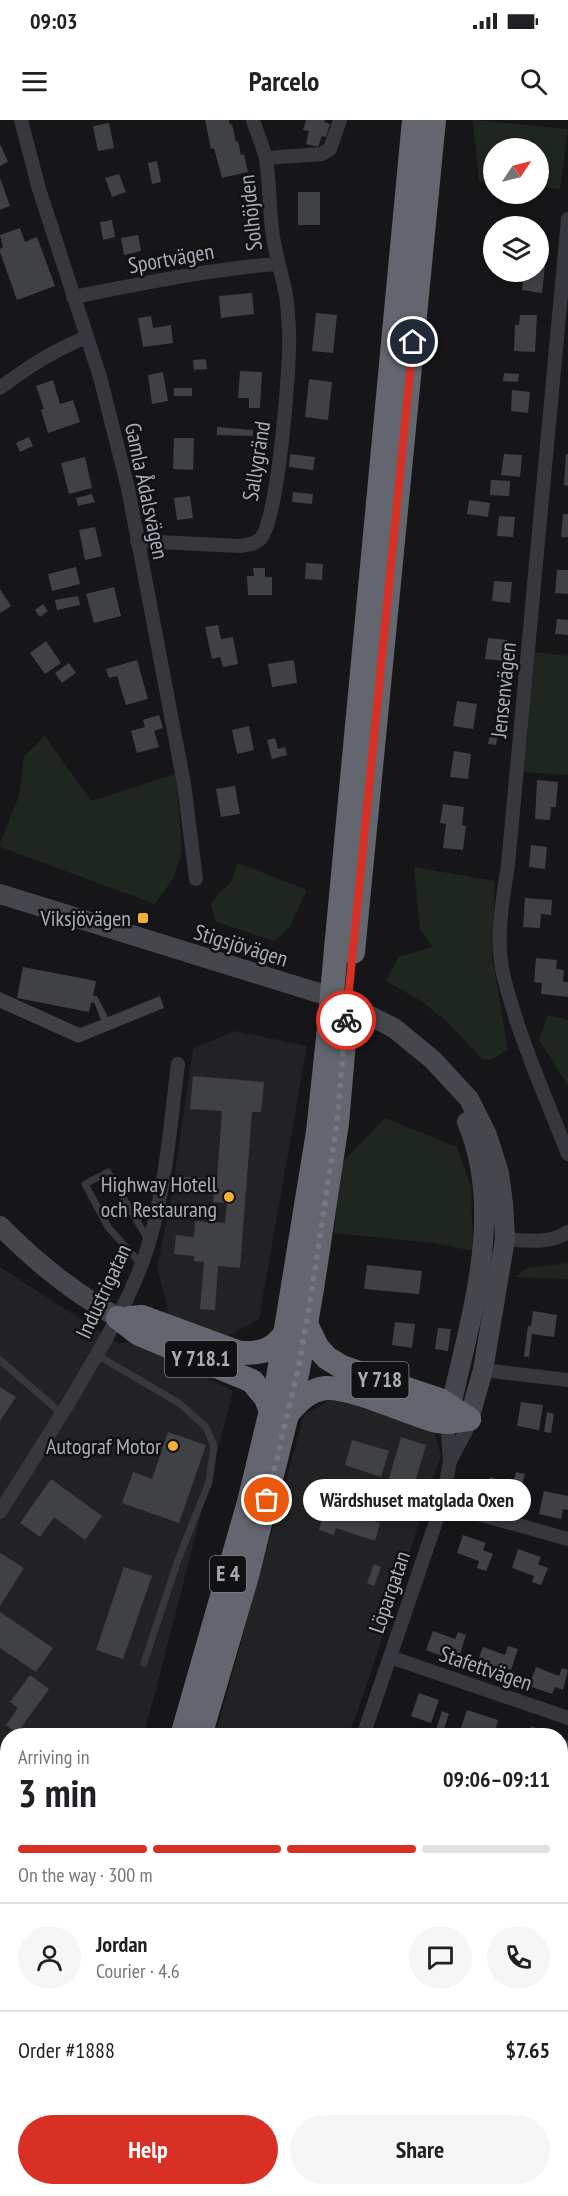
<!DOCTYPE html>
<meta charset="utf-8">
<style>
body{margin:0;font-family:"PT Sans Narrow",sans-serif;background:#f6f6f6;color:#202124;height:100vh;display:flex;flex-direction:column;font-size:22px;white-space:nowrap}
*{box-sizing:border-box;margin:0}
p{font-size:20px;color:#757577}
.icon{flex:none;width:33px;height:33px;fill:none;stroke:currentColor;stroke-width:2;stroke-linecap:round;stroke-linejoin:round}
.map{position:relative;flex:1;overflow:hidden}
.side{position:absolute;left:0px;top:1608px;width:568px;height:468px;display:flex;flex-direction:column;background:#fff;border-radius:24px 24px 0 0;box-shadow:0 3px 9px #0003}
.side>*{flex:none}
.needle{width:39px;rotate:55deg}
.controls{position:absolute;left:483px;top:18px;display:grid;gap:12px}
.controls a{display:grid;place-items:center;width:66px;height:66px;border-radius:50%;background:#fff;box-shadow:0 3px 9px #0003;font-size:30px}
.pin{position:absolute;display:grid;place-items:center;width:51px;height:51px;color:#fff;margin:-26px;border:3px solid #fff;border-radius:50%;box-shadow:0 2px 6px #0007}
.courier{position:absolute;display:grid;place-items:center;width:60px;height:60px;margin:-30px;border:4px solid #d93025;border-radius:50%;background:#fff;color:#222;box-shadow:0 2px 8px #0007}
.bubble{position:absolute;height:42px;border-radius:21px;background:#fff;box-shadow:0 3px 9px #0003;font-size:20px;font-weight:700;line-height:42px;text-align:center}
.overview em{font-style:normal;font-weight:700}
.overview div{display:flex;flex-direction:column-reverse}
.overview{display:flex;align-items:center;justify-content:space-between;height:102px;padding:0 18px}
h1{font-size:39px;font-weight:700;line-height:45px}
.bar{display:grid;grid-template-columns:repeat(4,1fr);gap:9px 6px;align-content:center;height:72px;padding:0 18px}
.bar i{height:8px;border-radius:4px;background:#e0e0e0}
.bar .selected{background:#d93025}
.bar p{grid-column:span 4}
.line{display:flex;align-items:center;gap:15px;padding:0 18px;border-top:2px solid #e0e0e0}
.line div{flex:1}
.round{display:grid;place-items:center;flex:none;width:63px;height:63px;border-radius:32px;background:#f6f6f6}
.cta{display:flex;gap:12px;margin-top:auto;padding:12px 18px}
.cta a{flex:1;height:69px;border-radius:36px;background:#d93025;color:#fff;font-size:24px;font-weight:700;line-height:69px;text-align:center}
.cta a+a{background:#f6f6f6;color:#202124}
.status{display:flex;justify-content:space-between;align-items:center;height:42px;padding:0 30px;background:#fff;direction:ltr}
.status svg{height:16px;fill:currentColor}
header{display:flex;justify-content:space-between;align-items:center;height:78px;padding:0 18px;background:#fff;font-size:27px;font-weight:700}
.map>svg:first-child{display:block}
.built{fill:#222225}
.green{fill:#1e261f}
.building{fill:#404145}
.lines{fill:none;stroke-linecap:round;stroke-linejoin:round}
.lane{stroke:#37383d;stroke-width:7}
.street{stroke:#37383d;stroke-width:14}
.secondary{stroke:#45474d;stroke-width:20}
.highway{stroke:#63666e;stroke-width:24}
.highway-bridge{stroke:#63666e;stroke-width:24}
.done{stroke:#757880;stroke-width:6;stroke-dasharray:0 10.8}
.route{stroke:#d93025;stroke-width:8}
.poi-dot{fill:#f2b134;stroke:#111113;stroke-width:2}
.labels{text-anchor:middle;stroke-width:5;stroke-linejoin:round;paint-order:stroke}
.shield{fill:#111113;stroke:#7b7e86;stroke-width:1.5}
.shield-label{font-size:21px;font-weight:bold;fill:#a8adb8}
.street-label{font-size:22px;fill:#a8adb8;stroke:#111113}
.poi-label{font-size:22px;fill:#a8adb8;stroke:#111113;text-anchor:end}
</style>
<div class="status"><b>09:03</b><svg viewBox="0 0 49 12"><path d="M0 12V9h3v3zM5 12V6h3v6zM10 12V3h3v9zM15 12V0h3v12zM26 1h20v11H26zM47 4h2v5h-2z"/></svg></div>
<header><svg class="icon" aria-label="menu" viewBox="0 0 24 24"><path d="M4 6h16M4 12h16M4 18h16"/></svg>Parcelo<svg class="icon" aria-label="search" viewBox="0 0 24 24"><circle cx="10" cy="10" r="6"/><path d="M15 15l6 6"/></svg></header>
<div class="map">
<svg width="568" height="2076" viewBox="0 0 568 2076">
<rect width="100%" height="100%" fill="#161618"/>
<g class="built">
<path d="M 234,911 L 307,926 L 259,1199 L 223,1219 L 170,1198 L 157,1147 L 171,1079 L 193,929 Z"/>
<path d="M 0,1147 L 119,1224 L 138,1220 L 233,1271 L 144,1615 L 8,1616 L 8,2068 L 26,2069 L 24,2076 L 0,2076 Z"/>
<path d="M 333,1278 L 434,1312 L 441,1335 L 369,1558 L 349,1615 L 215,1616 L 304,1295 Z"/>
<path d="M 111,2069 L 218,2069 L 217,2076 L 110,2076 Z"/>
</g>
<g class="green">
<path d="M 473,0 L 568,9 L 560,69 L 539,67 L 538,28 L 494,28 L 493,63 L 479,62 Z"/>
<path d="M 535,532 L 568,536 L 568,655 L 524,652 Z"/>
<path d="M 45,616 L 91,681 L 176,654 L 182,731 L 174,757 L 155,784 L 0,727 L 0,723 L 19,676 L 24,636 Z"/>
<path d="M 238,743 L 307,770 L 289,808 L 274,821 L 216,802 L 211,785 L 218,774 L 231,762 Z"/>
<path d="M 414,747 L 495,761 L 492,837 L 508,929 L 493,939 L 483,940 L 450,904 L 421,881 L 386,861 L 398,837 L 433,827 L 420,809 Z"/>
<path d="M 548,895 L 568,900 L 568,966 L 539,920 Z"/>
<path d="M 385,998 L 457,1027 L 471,1067 L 473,1131 L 434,1123 L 334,1113 L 342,1043 Z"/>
<path d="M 568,1143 L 568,1159 L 515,1157 L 527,1148 Z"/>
<path d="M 561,1679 L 568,1682 L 568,2076 L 497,2076 L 498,2069 L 561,2068 Z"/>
</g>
<g class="building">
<path d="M 205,0 L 229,0 L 230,5 L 232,4 L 236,22 L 238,21 L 241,35 L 244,34 L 248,52 L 222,58 L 214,28 L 211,29 Z"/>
<path d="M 306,0 L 325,0 L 324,2 L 330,4 L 326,17 L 322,16 L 318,27 L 306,24 L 309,11 L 303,10 Z"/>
<path d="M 109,3 L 114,28 L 98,31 L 93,6 Z"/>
<path d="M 0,24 L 8,42 L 0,46 Z"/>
<path d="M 157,41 L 161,62 L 152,64 L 148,43 Z"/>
<path d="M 119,54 L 126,72 L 112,77 L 105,58 Z"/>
<path d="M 0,58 L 10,86 L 0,90 Z"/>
<rect x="298" y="72" width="22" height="33"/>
<path d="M 112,100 L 115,117 L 103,120 L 100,102 Z"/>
<path d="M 20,108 L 25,122 L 37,117 L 55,166 L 17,180 L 0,132 L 0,129 L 3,127 L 0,115 Z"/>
<path d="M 138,115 L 141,131 L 124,135 L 121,118 Z"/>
<path d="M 538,145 L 545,146 L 542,173 L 522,170 L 524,152 L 538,152 Z"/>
<path d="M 252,173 L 254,194 L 221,198 L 219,176 Z"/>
<path d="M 316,193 L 337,195 L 333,233 L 312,231 Z"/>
<path d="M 520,195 L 537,195 L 535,232 L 514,231 L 515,205 L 519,205 Z"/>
<path d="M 151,196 L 153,208 L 171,205 L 173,223 L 143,227 L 138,198 Z"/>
<path d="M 206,239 L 207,249 L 194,250 L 193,240 Z"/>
<path d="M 240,251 L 262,252 L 260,288 L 249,288 L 249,278 L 238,278 Z"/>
<path d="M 163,252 L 168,281 L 152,284 L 148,255 Z"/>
<path d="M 504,253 L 519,254 L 518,262 L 503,261 Z"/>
<path d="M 309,259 L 332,262 L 328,300 L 305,297 Z"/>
<path d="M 53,260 L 60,284 L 73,280 L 80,302 L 48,313 L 41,290 L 44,289 L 36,266 Z"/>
<rect x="174" y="268" width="18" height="8"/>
<path d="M 512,270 L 530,272 L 528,293 L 511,291 Z"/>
<path d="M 217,307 L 253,310 L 253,316 L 217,315 Z"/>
<path d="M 29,317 L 33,326 L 20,332 L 16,323 Z"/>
<path d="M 174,318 L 194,318 L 193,350 L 173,349 Z"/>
<path d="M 290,334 L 315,337 L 313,350 L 289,347 Z"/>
<path d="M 504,334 L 522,335 L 520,357 L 501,355 Z"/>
<path d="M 566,334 L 568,334 L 568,366 L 564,365 Z"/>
<path d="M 85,337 L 92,368 L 69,374 L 61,343 Z"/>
<path d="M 491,360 L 510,361 L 509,376 L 490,375 Z"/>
<path d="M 293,372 L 313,374 L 312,384 L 292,382 Z"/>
<path d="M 92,374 L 95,382 L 78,386 L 76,378 Z"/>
<path d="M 190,376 L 193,398 L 177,400 L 174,378 Z"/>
<path d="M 469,380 L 490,383 L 488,397 L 467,394 Z"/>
<path d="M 563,394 L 568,394 L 568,417 L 561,417 Z"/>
<path d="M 499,396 L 515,397 L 513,417 L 497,416 Z"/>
<path d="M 95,407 L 102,436 L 85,440 L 79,410 Z"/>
<path d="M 306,443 L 323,444 L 322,460 L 305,459 Z"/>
<path d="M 76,447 L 80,464 L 52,471 L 48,454 Z"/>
<path d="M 253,448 L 265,448 L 265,457 L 272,457 L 272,475 L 248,475 L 247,456 L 254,456 Z"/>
<path d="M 557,450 L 568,450 L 568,474 L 555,473 Z"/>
<path d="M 494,461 L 512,462 L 510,483 L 492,481 Z"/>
<path d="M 114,467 L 121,496 L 94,503 L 86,474 Z"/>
<path d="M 0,469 L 11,486 L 0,493 Z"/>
<path d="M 78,476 L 80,485 L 57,490 L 55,480 Z"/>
<path d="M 43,484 L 48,491 L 40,497 L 35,490 Z"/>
<path d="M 557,499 L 568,500 L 568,515 L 555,514 Z"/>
<path d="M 218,505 L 221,519 L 233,517 L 238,544 L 223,547 L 220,537 L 212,539 L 205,507 Z"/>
<path d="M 488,518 L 507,520 L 505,541 L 485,539 Z"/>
<path d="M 46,521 L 61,543 L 45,554 L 30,533 Z"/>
<path d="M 137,540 L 148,579 L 126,585 L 117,556 L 109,558 L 106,549 Z"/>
<path d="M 294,540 L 297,563 L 272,567 L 268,544 Z"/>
<path d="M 69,543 L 76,553 L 62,563 L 55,553 Z"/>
<path d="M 457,581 L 477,584 L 473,609 L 453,606 Z"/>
<path d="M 159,595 L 163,608 L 154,611 L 159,627 L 137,633 L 131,611 L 145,607 L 143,600 Z"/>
<path d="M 249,606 L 254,630 L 237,634 L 232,610 Z"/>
<path d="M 490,613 L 498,614 L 496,625 L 488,624 Z"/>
<path d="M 275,618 L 278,629 L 285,627 L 287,635 L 272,639 L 267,620 Z"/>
<path d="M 454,631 L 471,634 L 468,659 L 450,657 Z"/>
<path d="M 537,660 L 558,662 L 556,687 L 551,687 L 550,700 L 535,699 Z"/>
<path d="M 235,666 L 240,694 L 221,697 L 216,669 Z"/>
<path d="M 443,684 L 464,687 L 462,705 L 466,706 L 463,730 L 443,728 L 446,704 L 440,703 Z"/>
<path d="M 531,725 L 547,727 L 545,749 L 529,747 Z"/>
<path d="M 525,778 L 552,780 L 551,795 L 541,794 L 540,808 L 523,807 Z"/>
<path d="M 536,838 L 557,840 L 556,849 L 564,850 L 563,862 L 568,862 L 568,877 L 541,874 L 542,863 L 534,862 Z"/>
<path d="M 23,847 L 96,861 L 93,876 L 97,876 L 108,897 L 160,876 L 164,888 L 78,923 L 0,888 L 0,872 L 80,908 L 101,900 L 94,882 L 91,883 L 89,892 L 17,878 Z"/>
<path d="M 193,956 L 264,962 L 261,992 L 252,992 L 240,1148 L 218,1146 L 215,1190 L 200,1189 L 204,1142 L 194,1141 L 194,1136 L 174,1134 L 176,1115 L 194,1117 L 195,1101 L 225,1103 L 227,1083 L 213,1082 L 214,1072 L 183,1070 L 184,1057 L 217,1059 L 222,991 L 190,989 Z"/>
<path d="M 367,1145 L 422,1151 L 419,1174 L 364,1169 Z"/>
<path d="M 533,1191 L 557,1195 L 554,1217 L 532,1214 L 529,1237 L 524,1236 L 528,1206 L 531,1206 Z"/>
<path d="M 395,1202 L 415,1204 L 412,1228 L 392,1225 Z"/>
<path d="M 438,1208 L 451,1209 L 448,1231 L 435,1229 Z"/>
<path d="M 0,1267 L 16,1277 L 0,1301 Z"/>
<path d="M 521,1282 L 543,1285 L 539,1310 L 517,1306 Z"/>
<path d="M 547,1292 L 554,1294 L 551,1313 L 544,1312 Z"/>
<path d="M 168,1312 L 206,1325 L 179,1403 L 122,1383 L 133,1352 L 152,1359 Z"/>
<path d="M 401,1317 L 426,1325 L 406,1393 L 392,1389 L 394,1382 L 383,1379 Z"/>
<path d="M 352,1320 L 389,1331 L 381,1357 L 345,1345 Z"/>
<path d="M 516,1352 L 525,1354 L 519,1376 L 511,1374 L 509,1384 L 485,1378 L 490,1357 L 513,1363 Z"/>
<path d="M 51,1359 L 102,1396 L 85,1420 L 54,1397 L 40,1417 L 20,1403 Z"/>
<path d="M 544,1371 L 568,1376 L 568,1390 L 563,1389 L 561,1399 L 539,1394 Z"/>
<path d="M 345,1372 L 361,1377 L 355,1395 L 380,1403 L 375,1421 L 336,1408 L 334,1415 L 319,1410 L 325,1389 L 338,1393 Z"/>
<path d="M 463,1415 L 486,1423 L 483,1430 L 493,1434 L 486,1451 L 477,1448 L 479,1441 L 457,1433 Z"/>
<path d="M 518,1429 L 541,1437 L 538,1444 L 548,1448 L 541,1465 L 532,1462 L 534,1456 L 512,1448 Z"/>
<path d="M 0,1433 L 24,1448 L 0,1486 Z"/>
<path d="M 374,1444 L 381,1447 L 374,1466 L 367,1463 Z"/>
<path d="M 124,1447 L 152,1456 L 123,1539 L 96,1530 Z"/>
<path d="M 0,1492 L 53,1528 L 36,1552 L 0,1528 Z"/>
<path d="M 433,1511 L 455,1519 L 458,1512 L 466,1515 L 460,1534 L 451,1530 L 448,1538 L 426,1530 Z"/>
<path d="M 508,1526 L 518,1529 L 511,1550 L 502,1547 L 499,1554 L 476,1546 L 483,1527 L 505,1535 Z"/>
<path d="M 536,1547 L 559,1556 L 562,1548 L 568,1550 L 563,1570 L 555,1567 L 552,1574 L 529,1566 Z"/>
<path d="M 30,1555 L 49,1569 L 17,1613 L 6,1605 L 18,1588 L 10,1582 Z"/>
<path d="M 419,1573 L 439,1580 L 431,1603 L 411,1596 Z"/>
<path d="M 467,1590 L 498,1600 L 494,1616 L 459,1614 Z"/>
<path d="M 442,1591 L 449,1594 L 442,1615 L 435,1613 Z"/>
<path d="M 531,1606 L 554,1615 L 554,1616 L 527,1616 Z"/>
<path d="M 561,1618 L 568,1621 L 568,1641 L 561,1639 Z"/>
<path d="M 0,1905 L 8,1908 L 8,1968 L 0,1987 Z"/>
<path d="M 163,2068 L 203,2068 L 202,2076 L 163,2076 Z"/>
<path d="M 273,2068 L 309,2068 L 308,2076 L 272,2072 Z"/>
<path d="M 337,2068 L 370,2068 L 369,2076 L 336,2076 Z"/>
<path d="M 388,2070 L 420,2075 L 420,2076 L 387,2076 Z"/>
<path d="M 447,2072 L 465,2075 L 465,2076 L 446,2076 Z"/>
</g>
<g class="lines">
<g class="lane">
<path d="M 141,1144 L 108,1107 L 85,1064 L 108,1052 L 149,1121"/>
<path d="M 97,1235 L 179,1283 L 206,1307 L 214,1326 L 209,1362 L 178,1440 L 144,1543"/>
<path d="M 0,1240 L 62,1294"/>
<path d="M 0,1850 L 8,1848"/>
<path d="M 0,2016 L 8,1999"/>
</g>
<g class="street">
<path d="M 21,0 L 39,69 L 100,257 L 128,368 L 184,664 L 196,759"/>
<path d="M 266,38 L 322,34 L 330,29 L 340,0"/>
<path d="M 568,99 L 508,745 C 503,777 497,810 501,842 C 503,860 510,878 515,896 C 530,943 550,988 568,1034"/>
<path d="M 73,177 C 141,164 209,149 277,144"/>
<path d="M 0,268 C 28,247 54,230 87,217"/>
<path d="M 137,421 L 240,426 C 248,425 256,424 261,418 C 278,399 291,242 289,211 C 288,198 288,183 285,170 C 281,152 276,135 273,117 C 269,91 270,65 266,39 C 263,26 257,13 253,0"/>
<path d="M 505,1119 C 526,1121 551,1124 568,1112"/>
<path d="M 483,1250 L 568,1260"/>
<path d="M 450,1341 L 466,1311 L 469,1299"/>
<path d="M 442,1384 L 568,1419"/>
<path d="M 0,1392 C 30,1344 61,1297 89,1248 C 112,1209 133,1172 147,1129 C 166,1069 170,1006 178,944"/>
<path d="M 390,1537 L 568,1598"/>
<path d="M 363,1616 L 442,1384 L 450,1341 L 447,1302 L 448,1296"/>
<path d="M 231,2076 L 233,2068"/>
</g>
<g class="secondary">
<path d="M 0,774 L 335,878 L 394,908 L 433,940 L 469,979 L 487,1015 L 499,1053 L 503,1083 L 505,1119 L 483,1250 L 469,1299"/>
<path d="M 0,1106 C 39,1145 71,1170 118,1198"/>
<path d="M 451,1286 C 471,1194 505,1093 467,1002"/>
</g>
<g class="highway">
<path d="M 336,829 L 414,0"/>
<path d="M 353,832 L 434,0"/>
<path d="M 118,1198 L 139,1214 L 252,1261 L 266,1278 L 271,1292"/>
<path d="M 130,1198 L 142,1197 L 240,1233 C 261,1233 271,1232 285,1214"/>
<path d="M 306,1204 L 317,1227 L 327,1238 L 342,1247 L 440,1280 L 469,1299"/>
<path d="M 288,1293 C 298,1281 309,1270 326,1268 C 351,1266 410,1294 437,1301 L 447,1302 L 469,1299"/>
<path d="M 182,1616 L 249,1382 L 276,1270 L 318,1012 L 329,908"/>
<path d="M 200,1616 L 247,1456 L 298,1250 L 312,1169 L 337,1003 L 345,911"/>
<path d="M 94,2076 L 95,2068"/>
</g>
<path class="highway-bridge" d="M 329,908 L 336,829"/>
</g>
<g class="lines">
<path class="done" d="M 267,1380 L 298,1250 L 312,1169 L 337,1003 L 346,900"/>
<path class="route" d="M 346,900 L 413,222"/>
</g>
<g class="poi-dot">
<rect x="137" y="792" width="12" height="12" rx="3"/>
<circle cx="229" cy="1077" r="6"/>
<circle cx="173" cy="1326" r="6"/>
</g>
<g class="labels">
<g class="shield">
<rect x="165" y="1221" width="72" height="36" rx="4.5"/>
<rect x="351.5" y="1242" width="57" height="36" rx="4.5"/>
<rect x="210" y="1436" width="36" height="36" rx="4.5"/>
</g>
<g class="shield-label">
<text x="201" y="1246">Y 718.1</text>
<text x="380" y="1267">Y 718</text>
<text x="228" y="1461">E 4</text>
</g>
<g class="street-label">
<text transform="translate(250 93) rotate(-96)" y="8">Solhöjden</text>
<text transform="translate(171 138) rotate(-10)" y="8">Sportvägen</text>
<text transform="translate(256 341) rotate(-81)" y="8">Sallygränd</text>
<text transform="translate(147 371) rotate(78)" y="8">Gamla Ådalsvägen</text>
<text transform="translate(503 570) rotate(-84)" y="8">Jensenvägen</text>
<text transform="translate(241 825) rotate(17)" y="8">Stigsjövägen</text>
<text transform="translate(103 1171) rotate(-65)" y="8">Industrigatan</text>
<text transform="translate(389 1472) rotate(-71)" y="8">Löpargatan</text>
<text transform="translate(486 1548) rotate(19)" y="8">Stafettvägen</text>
</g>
<g class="poi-label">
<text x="131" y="806">Viksjövägen</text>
<text x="217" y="1072">Highway Hotell<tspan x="217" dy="25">och Restaurang</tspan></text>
<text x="161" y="1334">Autograf Motor</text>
</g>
</g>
</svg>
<div class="controls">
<a><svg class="needle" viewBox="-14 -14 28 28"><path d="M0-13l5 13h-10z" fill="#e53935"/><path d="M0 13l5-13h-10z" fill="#757577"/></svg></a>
<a><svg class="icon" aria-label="layers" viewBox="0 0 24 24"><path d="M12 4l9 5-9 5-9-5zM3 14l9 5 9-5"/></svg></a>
</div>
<div class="pin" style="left:267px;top:1380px;background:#ea580c"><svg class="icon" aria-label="bag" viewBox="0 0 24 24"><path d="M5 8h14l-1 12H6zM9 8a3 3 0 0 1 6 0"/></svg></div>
<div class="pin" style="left:413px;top:222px;background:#1f2937"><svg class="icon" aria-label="home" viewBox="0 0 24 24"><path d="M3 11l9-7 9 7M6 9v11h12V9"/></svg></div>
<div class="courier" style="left:346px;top:900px"><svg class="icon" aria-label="bike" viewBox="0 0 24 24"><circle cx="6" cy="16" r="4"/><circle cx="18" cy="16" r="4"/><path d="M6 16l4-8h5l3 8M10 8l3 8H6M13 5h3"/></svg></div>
<div class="bubble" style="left:303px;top:1359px;width:228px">Wärdshuset matglada Oxen</div>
<section class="side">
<div class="overview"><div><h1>3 min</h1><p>Arriving in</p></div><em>09:06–09:11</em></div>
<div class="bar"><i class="selected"></i><i class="selected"></i><i class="selected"></i><i></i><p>On the way · 300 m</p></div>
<div class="line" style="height:108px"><a class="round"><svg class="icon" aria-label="person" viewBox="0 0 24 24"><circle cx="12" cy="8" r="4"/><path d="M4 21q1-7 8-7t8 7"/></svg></a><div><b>Jordan</b><p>Courier · 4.6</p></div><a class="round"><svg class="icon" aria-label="chat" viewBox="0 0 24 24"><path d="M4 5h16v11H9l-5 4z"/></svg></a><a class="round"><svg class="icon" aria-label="phone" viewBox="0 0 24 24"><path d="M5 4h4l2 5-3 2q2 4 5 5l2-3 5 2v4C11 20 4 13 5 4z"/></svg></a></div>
<div class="line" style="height:78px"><div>Order #1888</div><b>$7.65</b></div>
<div class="cta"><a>Help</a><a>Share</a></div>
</section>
</div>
